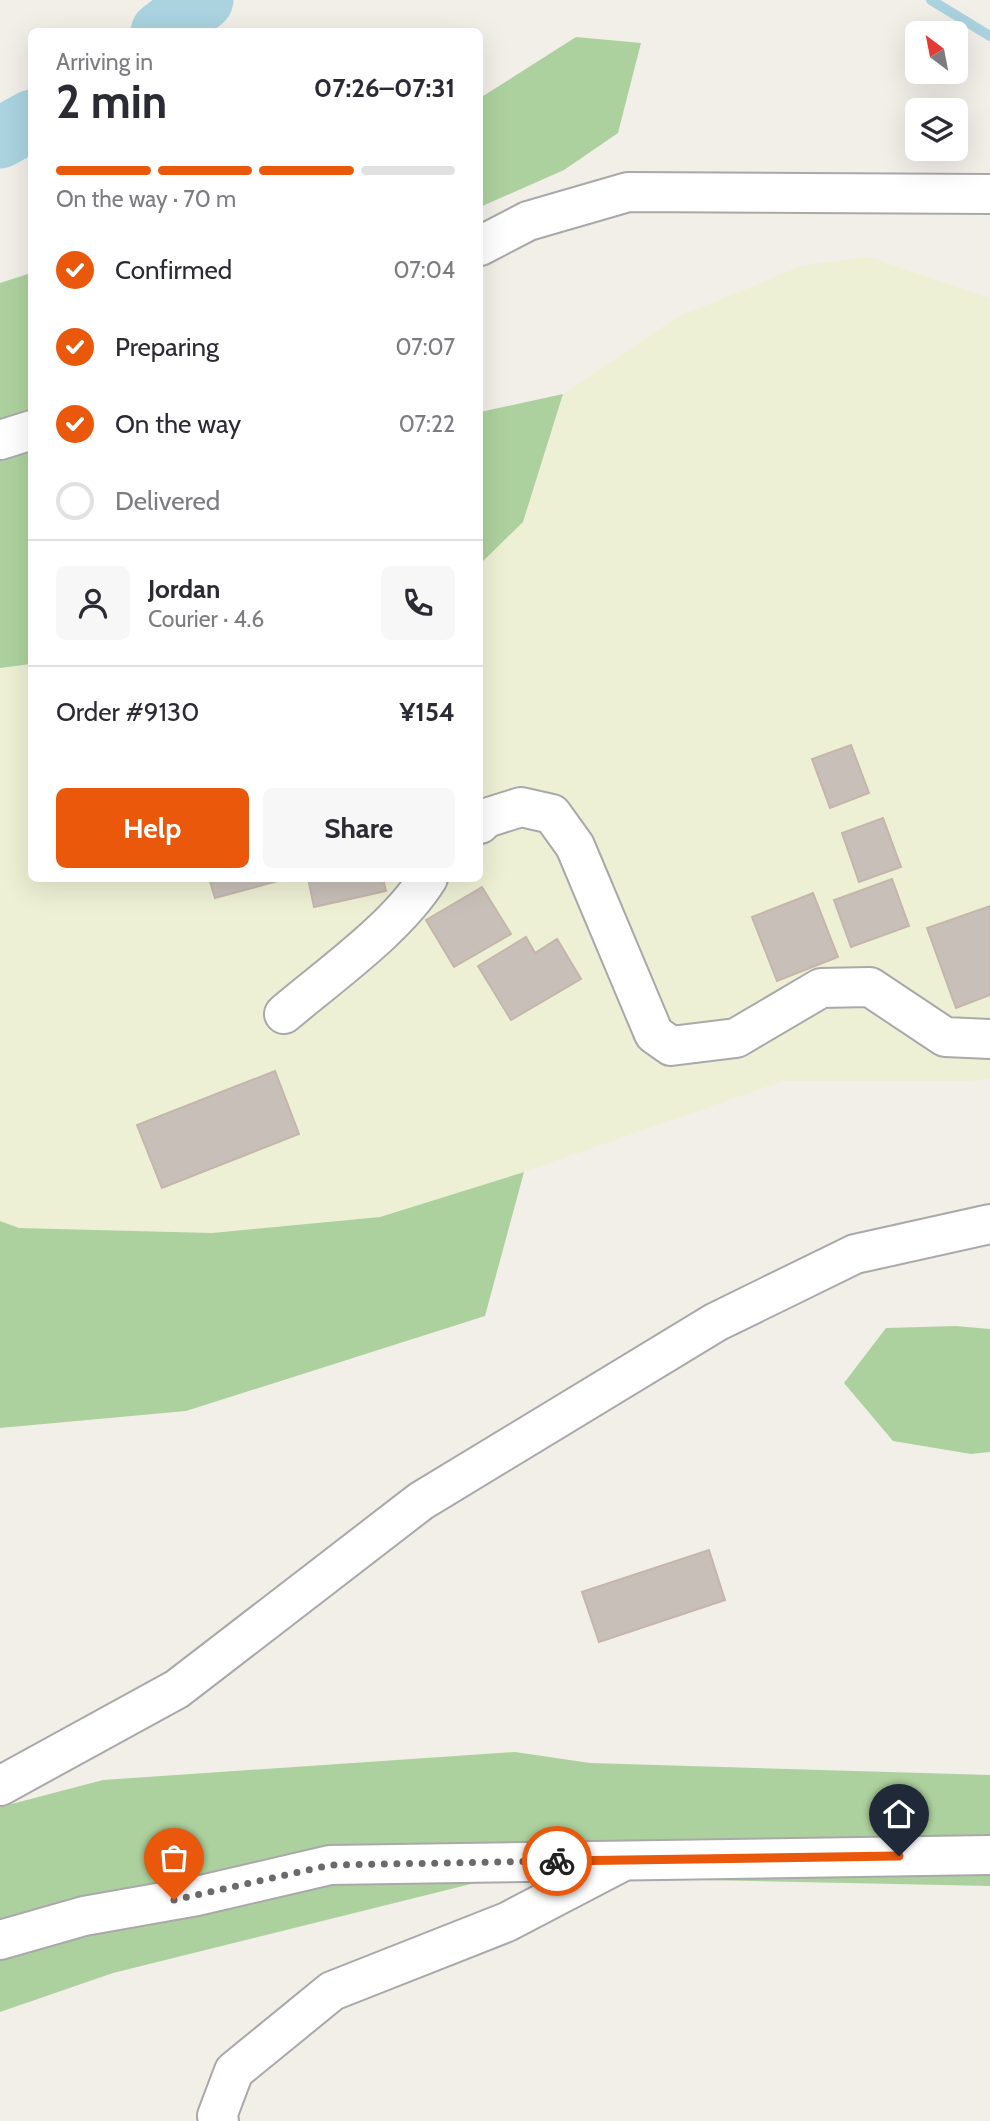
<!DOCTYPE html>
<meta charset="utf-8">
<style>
body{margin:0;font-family:Cabin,sans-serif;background:#f7f7f7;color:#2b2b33;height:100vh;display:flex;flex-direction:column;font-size:26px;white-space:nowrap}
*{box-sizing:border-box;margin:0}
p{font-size:23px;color:#7c7c81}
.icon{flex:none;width:38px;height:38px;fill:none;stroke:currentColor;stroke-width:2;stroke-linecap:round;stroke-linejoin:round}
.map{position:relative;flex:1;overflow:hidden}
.sheet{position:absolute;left:28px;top:28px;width:455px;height:854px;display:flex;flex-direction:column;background:#fff;border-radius:10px;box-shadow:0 7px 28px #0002}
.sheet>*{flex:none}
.needle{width:46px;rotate:328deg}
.buttons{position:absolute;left:905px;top:21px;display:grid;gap:14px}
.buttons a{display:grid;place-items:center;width:63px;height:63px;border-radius:10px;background:#fff;box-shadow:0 7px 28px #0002;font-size:35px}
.pin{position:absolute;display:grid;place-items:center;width:60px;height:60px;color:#fff;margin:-72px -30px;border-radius:50% 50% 50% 0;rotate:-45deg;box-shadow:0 0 7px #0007}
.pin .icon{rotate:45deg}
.courier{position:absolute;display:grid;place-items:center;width:70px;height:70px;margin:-35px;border:5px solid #ea580c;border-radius:50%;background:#fff;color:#222;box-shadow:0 2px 9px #0007}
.headline em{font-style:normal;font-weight:800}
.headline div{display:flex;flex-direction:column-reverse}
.headline{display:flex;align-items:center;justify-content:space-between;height:119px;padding:0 28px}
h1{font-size:46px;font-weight:800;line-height:52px}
.bar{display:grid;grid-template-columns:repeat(4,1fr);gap:10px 7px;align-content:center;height:84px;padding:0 28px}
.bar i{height:9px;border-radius:5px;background:#e1e1e2}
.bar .on{background:#ea580c}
.bar p{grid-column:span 4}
.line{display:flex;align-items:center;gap:18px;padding:0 28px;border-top:2px solid #e1e1e2}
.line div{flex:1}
.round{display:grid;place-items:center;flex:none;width:74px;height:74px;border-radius:10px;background:#f7f7f7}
ol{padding:0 28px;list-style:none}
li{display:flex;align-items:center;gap:21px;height:77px}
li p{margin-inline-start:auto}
li .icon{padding:7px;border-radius:50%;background:#ea580c;color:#fff;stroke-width:4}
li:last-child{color:#7c7c81}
li i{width:38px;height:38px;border:4px solid #e1e1e2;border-radius:50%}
.button{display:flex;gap:14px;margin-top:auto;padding:14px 28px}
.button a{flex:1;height:80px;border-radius:10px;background:#ea580c;color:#fff;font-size:28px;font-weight:800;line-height:80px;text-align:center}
.button a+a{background:#f7f7f7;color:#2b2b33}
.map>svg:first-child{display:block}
.farmland{fill:#eef0d5}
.forest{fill:#add19e}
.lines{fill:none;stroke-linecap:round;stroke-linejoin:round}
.stream{stroke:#aad3df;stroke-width:10}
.river{stroke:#aad3df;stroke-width:61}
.building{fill:#c7bfb8;stroke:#c4b6ab;stroke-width:2}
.minor-casing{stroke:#a9a9a9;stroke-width:42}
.minor{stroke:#fff;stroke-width:38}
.done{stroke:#6b6a68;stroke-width:7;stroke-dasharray:0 12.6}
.route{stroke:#ea580c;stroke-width:9}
</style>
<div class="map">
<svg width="990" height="2121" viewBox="0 0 990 2121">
<rect width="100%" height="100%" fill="#f2efe9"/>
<path class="farmland" d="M 870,257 L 990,298 L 990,1078 L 973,1081 L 783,1081 L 524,1172 L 380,1217 L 212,1233 L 19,1228 L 0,1221 L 0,668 L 31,664 L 32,878 L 480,878 L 480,564 L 523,522 L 563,394 L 677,317 L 804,265 Z"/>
<g class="forest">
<path d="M 576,37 L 641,43 L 618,133 L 564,170 L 480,207 L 480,98 Z"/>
<path d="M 31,273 L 31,664 L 0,668 L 0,283 Z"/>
<path d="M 563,394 L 523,522 L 480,564 L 480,412 Z"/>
<path d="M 524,1172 L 485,1316 L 186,1411 L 0,1428 L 0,1221 L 19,1228 L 212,1233 L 380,1217 Z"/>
<path d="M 956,1326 L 990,1329 L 990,1452 L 971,1454 L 893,1441 L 844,1383 L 886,1328 Z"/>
<path d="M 515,1752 L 590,1763 L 990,1775 L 990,1886 L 503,1876 L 113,1973 L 0,2012 L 0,1807 L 103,1780 Z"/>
</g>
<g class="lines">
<path class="stream" d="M 931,0 L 990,36"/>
<g class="river">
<path d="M 161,32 L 203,0"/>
<path d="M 0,138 L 32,120"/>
</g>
</g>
<g class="building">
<path d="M 851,745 L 869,793 L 830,808 L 812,759 Z"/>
<path d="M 883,818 L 901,867 L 859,882 L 842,833 Z"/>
<path d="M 209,878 L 285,878 L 285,879 L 215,898 Z"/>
<path d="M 308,878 L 383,878 L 386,891 L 314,907 Z"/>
<path d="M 892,879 L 909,926 L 851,947 L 834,900 Z"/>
<path d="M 482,887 L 511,934 L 454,967 L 426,920 Z"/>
<path d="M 813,893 L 838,957 L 777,981 L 752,917 Z"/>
<path d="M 990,906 L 990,995 L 956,1008 L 927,928 Z"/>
<path d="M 526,937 L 535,953 L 557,939 L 581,979 L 511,1020 L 478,966 Z"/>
<path d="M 275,1071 L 299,1134 L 162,1188 L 137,1125 Z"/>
<path d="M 709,1550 L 725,1600 L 599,1642 L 582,1592 Z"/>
</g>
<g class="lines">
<defs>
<g id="minor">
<path d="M 480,246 L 528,221 L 628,192 L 990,194"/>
<path d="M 0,440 L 32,430"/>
<path d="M 480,824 L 486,818 L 521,807 L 552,814 L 575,846 L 654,1034 L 671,1046 L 736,1038 L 821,988 L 870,987 L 945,1037 L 990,1039"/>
<path d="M 284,1014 C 330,975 397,928 428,878"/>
<path d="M 0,1786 L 177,1689 L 421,1501 L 716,1322 L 855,1254 L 990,1224"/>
<path d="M 0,1940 L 84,1916 L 197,1896 L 330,1865 L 990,1855"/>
<path d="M 219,2121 L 217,2116 L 234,2071 L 332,1991 L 507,1922 L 618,1864"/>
</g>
</defs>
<use href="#minor" class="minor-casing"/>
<use href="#minor" class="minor"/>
</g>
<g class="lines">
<path class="done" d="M 174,1900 L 330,1865 L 557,1861"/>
<path class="route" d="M 557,1861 L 899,1856"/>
</g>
</svg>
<div class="buttons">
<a><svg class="needle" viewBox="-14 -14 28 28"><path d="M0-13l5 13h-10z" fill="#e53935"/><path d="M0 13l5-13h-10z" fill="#7c7c81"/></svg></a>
<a><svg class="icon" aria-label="layers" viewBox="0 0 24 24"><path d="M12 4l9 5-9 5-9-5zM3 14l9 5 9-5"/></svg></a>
</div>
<div class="pin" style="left:174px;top:1900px;background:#ea580c"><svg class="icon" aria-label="bag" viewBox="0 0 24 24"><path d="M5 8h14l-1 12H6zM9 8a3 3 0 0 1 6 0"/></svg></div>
<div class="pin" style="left:899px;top:1856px;background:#1f2937"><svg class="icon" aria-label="home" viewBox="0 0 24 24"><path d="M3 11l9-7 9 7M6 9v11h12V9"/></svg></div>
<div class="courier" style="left:557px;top:1861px"><svg class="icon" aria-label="bike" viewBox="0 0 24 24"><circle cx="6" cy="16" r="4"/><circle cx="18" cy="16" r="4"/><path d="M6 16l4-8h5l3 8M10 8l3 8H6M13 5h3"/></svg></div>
<section class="sheet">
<div class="headline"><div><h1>2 min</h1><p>Arriving in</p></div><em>07:26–07:31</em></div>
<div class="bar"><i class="on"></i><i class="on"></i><i class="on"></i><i></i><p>On the way · 70 m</p></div>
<ol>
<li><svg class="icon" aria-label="check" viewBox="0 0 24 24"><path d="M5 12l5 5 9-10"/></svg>Confirmed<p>07:04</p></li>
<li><svg class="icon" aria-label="check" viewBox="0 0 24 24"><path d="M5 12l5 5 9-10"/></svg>Preparing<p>07:07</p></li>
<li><svg class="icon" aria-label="check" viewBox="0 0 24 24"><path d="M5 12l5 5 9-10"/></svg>On the way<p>07:22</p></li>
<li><i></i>Delivered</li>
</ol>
<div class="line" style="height:126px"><a class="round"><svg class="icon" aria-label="person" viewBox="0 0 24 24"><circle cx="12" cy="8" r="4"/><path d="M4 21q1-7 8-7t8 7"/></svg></a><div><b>Jordan</b><p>Courier · 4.6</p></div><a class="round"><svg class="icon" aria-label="phone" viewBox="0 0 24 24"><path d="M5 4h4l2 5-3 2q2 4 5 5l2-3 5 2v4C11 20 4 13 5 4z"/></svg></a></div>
<div class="line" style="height:91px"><div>Order #9130</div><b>¥154</b></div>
<div class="button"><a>Help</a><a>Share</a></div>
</section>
</div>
